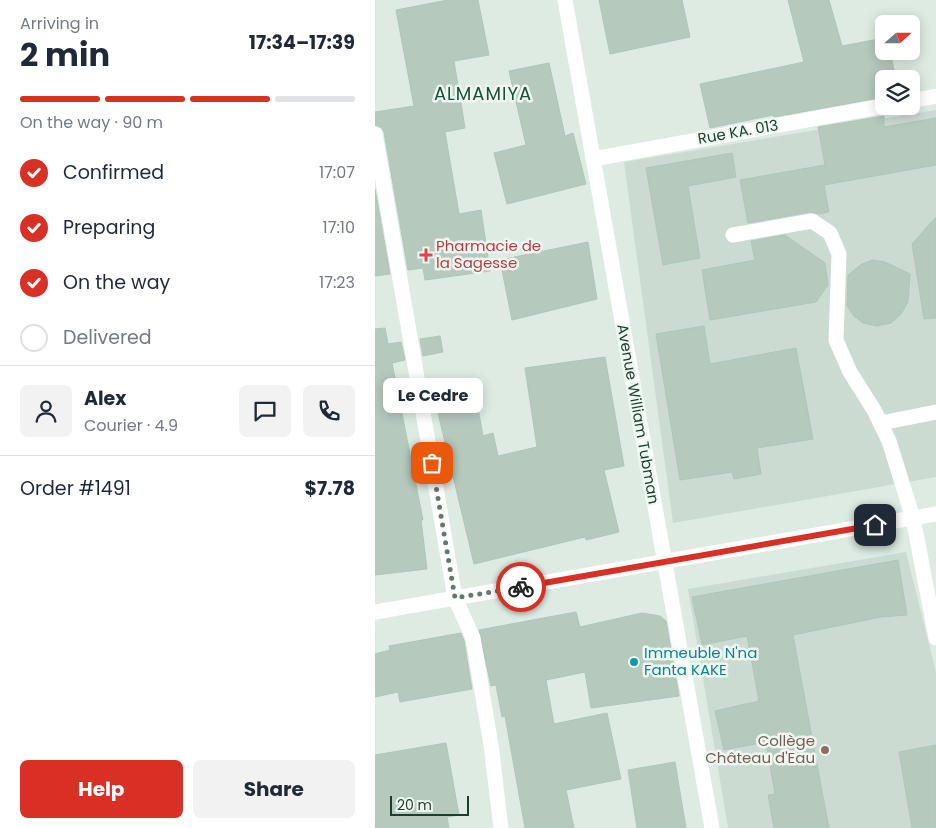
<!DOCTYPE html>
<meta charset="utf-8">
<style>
body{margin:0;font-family:Poppins,sans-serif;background:#f2f2f3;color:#1f2937;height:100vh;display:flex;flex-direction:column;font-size:19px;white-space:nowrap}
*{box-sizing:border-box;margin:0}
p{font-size:16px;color:#747a83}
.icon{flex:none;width:28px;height:28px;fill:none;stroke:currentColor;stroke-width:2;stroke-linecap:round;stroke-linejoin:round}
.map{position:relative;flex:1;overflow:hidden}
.side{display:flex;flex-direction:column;background:#fff;width:375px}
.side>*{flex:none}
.needle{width:32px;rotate:69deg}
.controls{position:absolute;left:500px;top:15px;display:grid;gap:10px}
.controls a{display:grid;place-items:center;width:45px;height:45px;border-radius:8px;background:#fff;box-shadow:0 2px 12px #0003;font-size:25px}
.scale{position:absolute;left:15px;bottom:12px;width:79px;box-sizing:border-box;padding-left:5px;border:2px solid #1d3d2d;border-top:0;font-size:14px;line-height:18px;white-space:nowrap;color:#1d3d2d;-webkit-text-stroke:4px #eef8f1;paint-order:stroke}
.pin{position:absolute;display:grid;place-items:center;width:42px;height:42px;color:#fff;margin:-21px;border-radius:10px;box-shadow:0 2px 8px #0006}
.courier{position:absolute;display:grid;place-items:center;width:50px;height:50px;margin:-25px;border:4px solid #d93025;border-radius:50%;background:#fff;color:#222;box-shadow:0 1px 6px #0007}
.bubble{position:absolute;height:35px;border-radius:8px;background:#fff;box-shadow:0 2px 12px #0003;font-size:16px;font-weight:700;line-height:35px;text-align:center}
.overview em{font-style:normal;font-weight:700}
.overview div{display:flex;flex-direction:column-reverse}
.overview{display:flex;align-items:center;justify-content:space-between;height:85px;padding:0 20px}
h1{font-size:32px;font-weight:700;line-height:38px}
.bar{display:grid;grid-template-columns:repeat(4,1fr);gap:8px 5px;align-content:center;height:60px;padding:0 20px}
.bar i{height:6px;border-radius:4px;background:#e0e1e3}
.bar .current{background:#d93025}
.bar p{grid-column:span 4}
.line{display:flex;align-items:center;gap:12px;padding:0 20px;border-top:1px solid #e0e1e3}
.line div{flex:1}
.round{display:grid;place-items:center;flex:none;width:52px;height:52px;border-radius:8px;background:#f2f2f3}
ol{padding:0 20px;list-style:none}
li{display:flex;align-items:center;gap:15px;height:55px}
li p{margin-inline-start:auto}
li .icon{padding:5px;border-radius:50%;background:#d93025;color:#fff;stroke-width:4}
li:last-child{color:#747a83}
li i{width:28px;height:28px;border:2px solid #e0e1e3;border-radius:50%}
.action{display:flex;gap:10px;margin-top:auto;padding:10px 20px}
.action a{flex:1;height:58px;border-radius:8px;background:#d93025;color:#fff;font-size:20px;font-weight:700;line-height:58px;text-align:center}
.action a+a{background:#f2f2f3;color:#1f2937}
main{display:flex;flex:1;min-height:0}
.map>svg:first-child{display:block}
.built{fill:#ccdbd1}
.building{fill:#b6c9bd;stroke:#afc6b7}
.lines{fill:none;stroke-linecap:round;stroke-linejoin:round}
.minor{stroke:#fff;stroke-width:15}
.done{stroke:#607a6c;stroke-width:5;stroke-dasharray:0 9}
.route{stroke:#d93025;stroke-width:6}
.health-dot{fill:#e0444e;stroke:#eef8f1;stroke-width:2}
.culture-dot{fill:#0f9aa8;stroke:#eef8f1;stroke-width:2}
.education-dot{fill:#8d6e63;stroke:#eef8f1;stroke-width:2}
.labels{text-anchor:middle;stroke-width:5;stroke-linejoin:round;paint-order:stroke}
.street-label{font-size:15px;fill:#1d3d2d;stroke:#eef8f1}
.health-label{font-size:15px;fill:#be3a42;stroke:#eef8f1;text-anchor:start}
.culture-label{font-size:15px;fill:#0d838f;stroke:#eef8f1;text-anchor:start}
.education-label{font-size:15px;fill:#785e54;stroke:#eef8f1;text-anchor:end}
.quarter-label{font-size:18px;letter-spacing:1px;fill:#175136;stroke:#eef8f1}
</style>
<main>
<section class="side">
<div class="overview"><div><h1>2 min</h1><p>Arriving in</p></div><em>17:34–17:39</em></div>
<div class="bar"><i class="current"></i><i class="current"></i><i class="current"></i><i></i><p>On the way · 90 m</p></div>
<ol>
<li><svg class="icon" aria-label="check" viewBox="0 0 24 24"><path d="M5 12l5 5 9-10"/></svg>Confirmed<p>17:07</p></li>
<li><svg class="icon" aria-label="check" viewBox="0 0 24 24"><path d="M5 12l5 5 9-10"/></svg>Preparing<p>17:10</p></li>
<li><svg class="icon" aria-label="check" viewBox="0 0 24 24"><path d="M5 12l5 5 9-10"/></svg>On the way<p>17:23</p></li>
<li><i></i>Delivered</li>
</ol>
<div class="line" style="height:90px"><a class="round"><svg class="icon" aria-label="person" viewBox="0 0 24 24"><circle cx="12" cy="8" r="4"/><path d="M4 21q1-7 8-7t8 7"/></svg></a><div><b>Alex</b><p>Courier · 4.9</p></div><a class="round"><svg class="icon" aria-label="chat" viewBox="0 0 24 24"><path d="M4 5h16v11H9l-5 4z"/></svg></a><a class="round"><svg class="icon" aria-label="phone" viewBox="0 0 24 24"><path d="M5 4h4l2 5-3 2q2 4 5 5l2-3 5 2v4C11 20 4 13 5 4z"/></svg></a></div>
<div class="line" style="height:65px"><div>Order #1491</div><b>$7.78</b></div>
<div class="action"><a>Help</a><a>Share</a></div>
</section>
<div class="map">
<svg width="561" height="828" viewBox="0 0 561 828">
<rect width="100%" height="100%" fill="#ddebe2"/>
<g class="built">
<path d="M 561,110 L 561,477 L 298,523 L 249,162 Z"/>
<path d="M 531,552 L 561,672 L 561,828 L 353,828 L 313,589 Z"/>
</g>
<g class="building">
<path d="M 73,0 L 103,0 L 114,55 L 79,61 L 90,128 L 70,132 L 84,214 L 106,210 L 115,271 L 50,280 L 48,268 L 33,270 L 9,132 L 7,128 L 0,125 L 0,112 L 39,106 L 21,10 Z"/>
<path d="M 224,0 L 307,0 L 315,37 L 235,54 Z"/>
<path d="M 413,0 L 454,0 L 467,46 L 509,38 L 509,51 L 515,51 L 521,79 L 509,79 L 509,97 L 399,117 L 398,115 L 335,128 L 325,84 L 429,62 Z"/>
<path d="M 174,63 L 190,136 L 198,133 L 211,184 L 132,204 L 119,153 L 151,145 L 134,71 Z"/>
<path d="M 509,116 L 509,127 L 561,118 L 561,165 L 449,185 L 454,212 L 444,214 L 435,212 L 373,223 L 365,180 L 450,165 L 443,127 Z"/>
<path d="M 357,153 L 361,177 L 313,186 L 325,258 L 288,265 L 271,168 Z"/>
<path d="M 0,189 L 15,274 L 0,276 Z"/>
<path d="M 561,217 L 561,318 L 549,319 L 537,244 Z"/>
<path d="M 410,235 L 450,263 L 453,285 L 441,302 L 335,320 L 327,270 L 380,260 L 376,241 Z"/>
<path d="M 213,242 L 222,299 L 137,320 L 125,260 Z"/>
<path d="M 498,260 L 510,262 L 535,274 L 533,302 L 526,314 L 516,323 L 502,326 L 488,323 L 479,316 L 472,306 L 473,275 L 487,264 Z"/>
<path d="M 329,326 L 335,364 L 421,348 L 438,439 L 382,448 L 386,474 L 359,479 L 357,472 L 305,480 L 281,334 Z"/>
<path d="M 10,328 L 13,344 L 26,342 L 30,360 L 17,363 L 48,520 L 46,520 L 52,569 L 0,575 L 0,329 Z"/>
<path d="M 65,336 L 68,352 L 48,356 L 45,339 Z"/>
<path d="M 230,357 L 249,466 L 229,470 L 244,532 L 211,540 L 210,537 L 99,564 L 57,388 L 98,380 L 108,436 L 118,433 L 123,456 L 162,447 L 150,368 Z"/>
<path d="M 523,560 L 532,615 L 506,617 L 418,635 L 454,828 L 399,828 L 393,795 L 400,794 L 391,742 L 349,750 L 340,711 L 384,701 L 372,636 L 327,645 L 317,597 Z"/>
<path d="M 201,612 L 205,627 L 267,613 L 285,616 L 291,621 L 304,696 L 216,708 L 210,672 L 171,680 L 179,724 L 232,713 L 246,779 L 191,790 L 199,828 L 150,828 L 130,716 L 127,717 L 121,685 L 116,686 L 104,630 Z"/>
<path d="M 86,633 L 89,641 L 97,689 L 25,702 L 23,692 L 0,697 L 0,654 L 15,650 L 14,646 Z"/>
<path d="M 71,743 L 84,815 L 72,817 L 74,828 L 0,828 L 0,755 Z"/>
<path d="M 561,745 L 561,828 L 537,828 L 524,752 Z"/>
<path d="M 300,762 L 311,828 L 262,828 L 253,770 Z"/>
</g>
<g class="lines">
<g class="minor">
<path d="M 190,0 L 337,828"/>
<path d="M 536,101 L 561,96"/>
<path d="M 0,134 L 80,598 L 98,638 L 116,745 L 126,828"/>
<path d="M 218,159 L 509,106"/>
<path d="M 358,235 L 437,221 L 455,233 L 464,254 L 461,340 L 475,372 L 499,410 L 514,441 L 538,518 L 561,638"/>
<path d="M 506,423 L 561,412"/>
<path d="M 0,612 L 561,514"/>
</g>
</g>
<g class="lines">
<path class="done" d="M 57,463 L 80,598 L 146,587"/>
<path class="route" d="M 146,587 L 500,525"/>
</g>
<path class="health-dot" d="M48.5 247.5h5v5h5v5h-5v5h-5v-5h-5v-5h5z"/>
<circle class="culture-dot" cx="259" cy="662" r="5"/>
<circle class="education-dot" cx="450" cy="750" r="5"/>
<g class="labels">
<g class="street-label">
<text transform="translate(363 132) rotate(-10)" y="5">Rue KA. 013</text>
<text transform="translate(263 414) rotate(80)" y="5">Avenue William Tubman</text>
</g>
<g class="health-label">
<text x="61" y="251">Pharmacie de<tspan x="61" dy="17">la Sagesse</tspan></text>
</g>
<g class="culture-label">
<text x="269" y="658">Immeuble N'na<tspan x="269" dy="17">Fanta KAKE</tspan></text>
</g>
<g class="education-label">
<text x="440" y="746">Collège<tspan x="440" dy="17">Château d'Eau</tspan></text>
</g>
<g class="quarter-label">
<text x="108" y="100">ALMAMIYA</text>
</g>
</g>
</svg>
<div class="controls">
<a><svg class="needle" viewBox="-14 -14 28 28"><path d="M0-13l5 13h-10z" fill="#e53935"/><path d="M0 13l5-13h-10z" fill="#747a83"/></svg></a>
<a><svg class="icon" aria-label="layers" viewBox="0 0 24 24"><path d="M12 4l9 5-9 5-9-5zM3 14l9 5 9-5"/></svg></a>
</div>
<div class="scale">20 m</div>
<div class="pin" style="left:57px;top:463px;background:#ea580c"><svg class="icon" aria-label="bag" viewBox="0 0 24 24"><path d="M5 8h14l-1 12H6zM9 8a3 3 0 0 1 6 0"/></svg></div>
<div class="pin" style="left:500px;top:525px;background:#1f2937"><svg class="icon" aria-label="home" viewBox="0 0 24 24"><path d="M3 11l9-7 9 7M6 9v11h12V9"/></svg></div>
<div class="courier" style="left:146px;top:587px"><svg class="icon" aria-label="bike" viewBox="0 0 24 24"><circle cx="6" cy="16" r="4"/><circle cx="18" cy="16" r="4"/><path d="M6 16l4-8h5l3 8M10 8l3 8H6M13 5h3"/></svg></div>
<div class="bubble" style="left:8px;top:378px;width:100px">Le Cedre</div>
</div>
</main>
